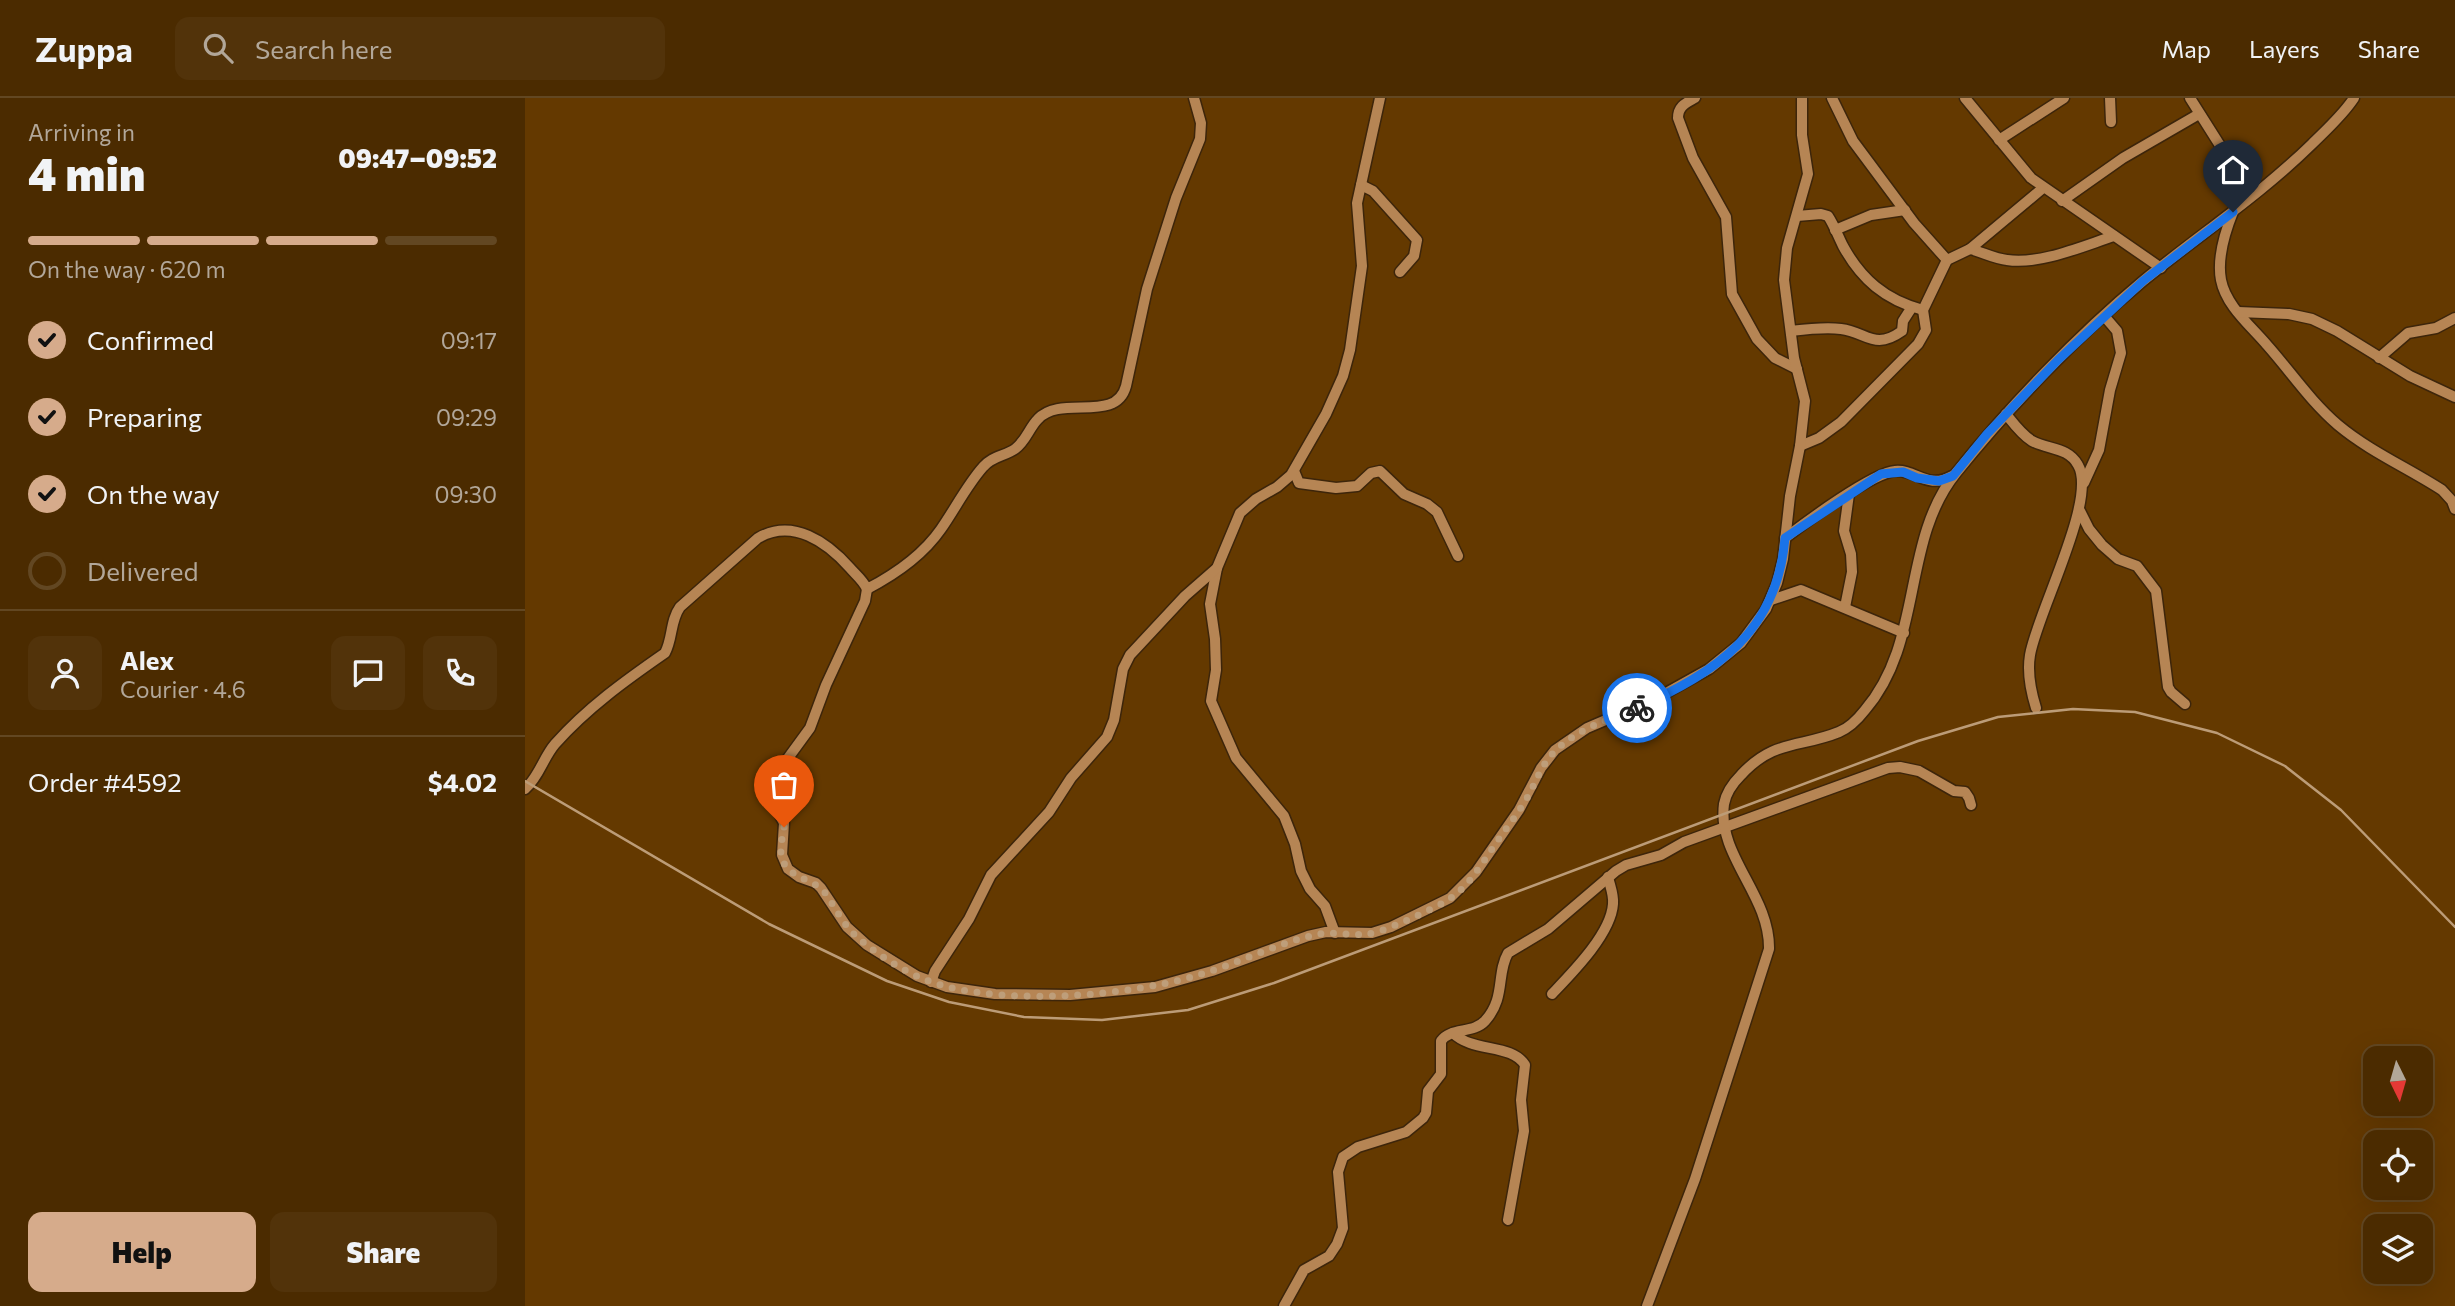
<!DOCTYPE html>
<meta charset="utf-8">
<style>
body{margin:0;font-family:Commissioner,sans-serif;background:#52330a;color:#f1f3f6;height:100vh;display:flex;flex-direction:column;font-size:26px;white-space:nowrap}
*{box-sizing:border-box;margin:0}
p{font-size:23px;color:#b2a799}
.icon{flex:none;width:38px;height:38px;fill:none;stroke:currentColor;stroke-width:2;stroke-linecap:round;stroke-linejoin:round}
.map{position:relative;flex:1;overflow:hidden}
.details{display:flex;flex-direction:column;background:#4b2b00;width:525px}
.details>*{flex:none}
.needle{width:46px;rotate:175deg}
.buttons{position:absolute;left:1838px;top:948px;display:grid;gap:14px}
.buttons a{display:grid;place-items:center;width:70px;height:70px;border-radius:14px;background:#4b2b00;box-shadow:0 7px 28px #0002,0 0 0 2px #624722;font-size:35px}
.pin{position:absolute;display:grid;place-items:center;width:60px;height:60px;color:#fff;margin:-72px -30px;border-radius:50% 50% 50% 0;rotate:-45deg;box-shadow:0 0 7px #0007}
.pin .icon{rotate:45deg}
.courier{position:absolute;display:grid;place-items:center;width:70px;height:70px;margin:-35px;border:5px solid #1a73e8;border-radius:50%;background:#fff;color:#222;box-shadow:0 2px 9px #0007}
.summary em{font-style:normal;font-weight:800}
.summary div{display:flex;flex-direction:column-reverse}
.summary{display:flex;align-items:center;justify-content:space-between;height:119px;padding:0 28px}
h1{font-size:46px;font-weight:800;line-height:52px}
.bar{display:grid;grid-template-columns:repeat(4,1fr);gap:10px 7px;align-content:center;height:84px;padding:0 28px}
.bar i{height:9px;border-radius:5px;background:#624722}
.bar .current{background:#d6ab8b}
.bar p{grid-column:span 4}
.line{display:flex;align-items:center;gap:18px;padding:0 28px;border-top:2px solid #624722}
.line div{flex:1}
.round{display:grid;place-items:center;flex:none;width:74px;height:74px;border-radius:14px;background:#52330a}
ol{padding:0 28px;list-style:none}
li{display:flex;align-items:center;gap:21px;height:77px}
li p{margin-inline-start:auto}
li .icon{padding:7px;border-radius:50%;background:#d6ab8b;color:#111;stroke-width:4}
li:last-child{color:#b2a799}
li i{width:38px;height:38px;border:4px solid #624722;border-radius:50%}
.cta{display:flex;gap:14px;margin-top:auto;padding:14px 28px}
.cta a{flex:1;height:80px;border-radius:14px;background:#d6ab8b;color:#111;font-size:28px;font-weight:800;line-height:80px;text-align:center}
.cta a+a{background:#52330a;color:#f1f3f6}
header{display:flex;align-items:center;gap:42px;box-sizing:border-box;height:98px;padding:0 35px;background:#4b2b00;border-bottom:2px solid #624722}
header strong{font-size:33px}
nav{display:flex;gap:38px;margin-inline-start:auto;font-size:24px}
.search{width:490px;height:63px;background:#52330a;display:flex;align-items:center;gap:18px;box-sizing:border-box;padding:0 24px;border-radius:14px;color:#b2a799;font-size:26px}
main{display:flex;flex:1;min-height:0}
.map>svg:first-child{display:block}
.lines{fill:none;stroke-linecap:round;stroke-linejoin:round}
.minor-casing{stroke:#3d250a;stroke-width:13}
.minor{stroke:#b68554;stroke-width:10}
.rail{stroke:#bc9c77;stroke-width:2.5}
.done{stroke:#be9e7a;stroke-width:7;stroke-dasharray:0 12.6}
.route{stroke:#1a73e8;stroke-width:9}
</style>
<header>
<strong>Zuppa</strong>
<div class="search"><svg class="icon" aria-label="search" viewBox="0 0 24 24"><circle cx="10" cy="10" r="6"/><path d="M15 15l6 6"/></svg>Search here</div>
<nav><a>Map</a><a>Layers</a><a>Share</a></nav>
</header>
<main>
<section class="details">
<div class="summary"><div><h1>4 min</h1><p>Arriving in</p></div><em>09:47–09:52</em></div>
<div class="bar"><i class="current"></i><i class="current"></i><i class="current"></i><i></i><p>On the way · 620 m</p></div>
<ol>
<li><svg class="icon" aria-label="check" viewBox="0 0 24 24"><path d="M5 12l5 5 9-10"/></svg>Confirmed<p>09:17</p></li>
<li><svg class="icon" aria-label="check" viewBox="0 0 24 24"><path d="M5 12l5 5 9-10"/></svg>Preparing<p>09:29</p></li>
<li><svg class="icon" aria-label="check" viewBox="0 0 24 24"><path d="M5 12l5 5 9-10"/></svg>On the way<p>09:30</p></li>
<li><i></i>Delivered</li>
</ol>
<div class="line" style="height:126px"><a class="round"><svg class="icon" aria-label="person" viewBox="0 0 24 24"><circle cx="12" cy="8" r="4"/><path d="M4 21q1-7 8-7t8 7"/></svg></a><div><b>Alex</b><p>Courier · 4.6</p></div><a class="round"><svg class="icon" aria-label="chat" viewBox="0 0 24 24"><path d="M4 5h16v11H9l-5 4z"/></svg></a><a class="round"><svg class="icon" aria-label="phone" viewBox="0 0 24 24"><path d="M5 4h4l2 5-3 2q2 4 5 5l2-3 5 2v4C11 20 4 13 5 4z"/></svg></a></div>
<div class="line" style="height:91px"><div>Order #4592</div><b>$4.02</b></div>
<div class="cta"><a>Help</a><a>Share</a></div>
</section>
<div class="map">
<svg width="1930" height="1208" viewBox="0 0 1930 1208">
<rect width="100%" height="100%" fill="#643900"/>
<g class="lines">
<defs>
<g id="minor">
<path d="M 1170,0 C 1161,5 1153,8 1153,20 L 1168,60 L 1201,119 L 1207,196 L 1232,241 L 1250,260 L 1272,271"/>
<path d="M 1307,0 L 1328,43 L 1389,125 L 1422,162"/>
<path d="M 1440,0 L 1506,80 L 1636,170"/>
<path d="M 1585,0 L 1586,24"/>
<path d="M 1665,0 L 1708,68 L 1723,101"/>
<path d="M 1474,42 L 1539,0"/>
<path d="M 836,87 L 848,93 L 892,142 L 889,158 L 875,174"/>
<path d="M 1537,103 L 1598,60 L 1674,16"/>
<path d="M 1708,114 C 1700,134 1692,161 1696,182 C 1701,208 1726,228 1742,247 C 1766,274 1785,303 1813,327 C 1844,353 1883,370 1917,392 L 1927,403 L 1930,411"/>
<path d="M 1272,118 L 1296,116 L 1303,118 C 1309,127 1313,138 1318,148 C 1336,181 1360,202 1398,212"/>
<path d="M 1310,132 L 1346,117 L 1380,112"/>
<path d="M 1445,151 C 1457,154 1470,161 1482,162 C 1515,167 1558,148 1589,138"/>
<path d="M 1713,214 L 1764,216 L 1787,221 L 1812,233 L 1885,278 L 1930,299"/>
<path d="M 1266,233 C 1283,231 1299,229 1316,231 C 1342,234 1349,253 1377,233 L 1378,223 L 1387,209"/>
<path d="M 1854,260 L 1883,235 L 1911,230 L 1930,220"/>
<path d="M 1481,316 C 1489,326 1496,336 1507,343 C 1524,352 1543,349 1553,367 C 1573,401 1512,515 1505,557 C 1502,575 1506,594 1511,610"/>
<path d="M 1275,348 L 1294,340 L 1316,324 L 1393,246 L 1401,232 L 1398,212 L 1422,162 L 1445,151 L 1518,90"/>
<path d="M 769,373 L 774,385 L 811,390 L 832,388 L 846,375 L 855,373 L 879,396 L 902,406 L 912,414 L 933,458"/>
<path d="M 1559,385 L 1574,352 L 1585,292 L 1596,255 L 1592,233 L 1580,219"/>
<path d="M 1555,413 L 1564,431 L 1577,447 L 1593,461 L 1612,468 L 1631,493 L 1643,589 L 1646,594 L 1660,606"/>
<path d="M 1260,440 C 1281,424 1347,375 1370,373 C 1391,371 1402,392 1427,378"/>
<path d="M 692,470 L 685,506 L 690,541 L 691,572 L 686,603 L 711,660 L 759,718 L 770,746 L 776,773 L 785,791 L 800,808 L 810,835"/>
<path d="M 342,491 L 340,503 L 301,587 L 285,630 L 258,667 L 250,708 L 259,725 L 257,757 L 263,771 L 274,779 L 291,785 L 296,790 L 322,829 L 342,847 L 392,878 L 422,889 L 470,896 L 545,897 L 630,889 L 687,873 L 783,838 L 801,834 L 847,835 L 866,829 L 925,800 L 951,774 L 994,712 L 1016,670 L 1030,652 L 1062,630 L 1132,600 L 1184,571 L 1216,545 L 1241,511 L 1252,485 L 1258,461 L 1265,398 L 1275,348 L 1280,303 L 1269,260 L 1259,182 L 1262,150 L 1283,76 L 1277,37 L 1277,0"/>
<path d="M 1246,502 L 1276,492 L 1379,535"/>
<path d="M 1320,509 L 1327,474 L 1326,456 L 1319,433 L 1324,396"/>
<path d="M 0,691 C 14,679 18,660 30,646 C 62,610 101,582 140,555 C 148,540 145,523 155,509 L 233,440 C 268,420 302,444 325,470 C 331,477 338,482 342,491 C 369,477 398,457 416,431 C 430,411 442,387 458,369 C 467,358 480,358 490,351 C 501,343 504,330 513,321 C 536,296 591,326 601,288 L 622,191 L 651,100 L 675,41 L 676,25 L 669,0"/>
<path d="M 406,884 L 410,873 L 444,821 L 466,777 L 524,714 L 546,680 L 582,639 L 589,622 L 598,571 L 605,557 L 660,498 L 692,470 L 715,415 L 731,401 L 752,389 L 766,377 L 801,316 L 818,278 L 825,252 L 837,168 L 832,105 L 855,0"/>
<path d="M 1027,896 C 1047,875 1086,836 1088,806 C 1089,797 1085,788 1083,779"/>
<path d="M 928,935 C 948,955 986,945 1000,967 L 996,1002 L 999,1033 L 983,1122"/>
<path d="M 759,1208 L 779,1172 L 804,1158 L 812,1146 L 818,1130 L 813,1074 L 818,1059 L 833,1049 L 881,1034 L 898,1020 L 901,1015 L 903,993 L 916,976 L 916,943 C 926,929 948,936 960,923 C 981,900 971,876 983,855 L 1023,831 L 1091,773 L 1101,767 L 1136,757 L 1159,744 L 1363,670 L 1375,669 L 1394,673 L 1429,693 L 1440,694 L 1444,700 L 1446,707"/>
<path d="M 1122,1208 L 1170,1081 L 1244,851 C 1245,797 1192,758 1199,706 C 1201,695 1209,684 1216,677 C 1249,641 1275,650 1314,634 C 1324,630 1333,621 1340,612 C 1399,544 1376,443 1431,375 C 1485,308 1552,238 1618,183 C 1674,137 1735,97 1787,46 C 1801,32 1818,17 1829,0"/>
</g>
</defs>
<use href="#minor" class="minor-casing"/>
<use href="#minor" class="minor"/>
<path class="rail" d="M 0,683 L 244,826 L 362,883 L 424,904 L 499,919 L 577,922 L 663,912 L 749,885 L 1393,643 L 1473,619 L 1548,611 L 1610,614 L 1692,635 L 1760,668 L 1816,712 L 1930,829"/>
</g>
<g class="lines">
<path class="done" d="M 259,729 C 258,738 255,747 256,755 C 259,782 288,778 301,796 C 311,811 318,826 331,838 C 357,861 390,881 423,889 C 494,906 601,898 670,878 C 709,867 746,848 785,838 C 805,832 823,838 843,836 C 859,834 906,812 921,803 C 943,790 955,768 969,748 C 980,732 992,717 1002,700 C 1012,682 1017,665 1032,651 C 1056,629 1084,622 1112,610"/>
<path class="route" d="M 1112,610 C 1192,574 1252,534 1260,440 L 1356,376 L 1378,374 L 1392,380 L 1414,383 L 1428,378 L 1462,336 L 1533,262 L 1618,183 L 1708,114"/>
</g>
</svg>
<div class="buttons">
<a><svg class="needle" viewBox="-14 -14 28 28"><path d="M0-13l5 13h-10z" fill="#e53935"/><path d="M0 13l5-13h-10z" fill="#b2a799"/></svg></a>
<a><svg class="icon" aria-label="locate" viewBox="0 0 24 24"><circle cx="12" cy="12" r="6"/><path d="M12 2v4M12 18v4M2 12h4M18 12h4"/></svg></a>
<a><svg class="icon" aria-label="layers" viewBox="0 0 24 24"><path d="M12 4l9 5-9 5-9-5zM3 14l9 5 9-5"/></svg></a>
</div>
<div class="pin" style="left:259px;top:729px;background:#ea580c"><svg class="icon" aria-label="bag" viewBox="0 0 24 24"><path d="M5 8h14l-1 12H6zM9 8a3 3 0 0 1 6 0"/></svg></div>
<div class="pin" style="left:1708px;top:114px;background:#1f2937"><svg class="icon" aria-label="home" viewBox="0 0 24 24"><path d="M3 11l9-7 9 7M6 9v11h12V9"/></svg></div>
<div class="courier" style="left:1112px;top:610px"><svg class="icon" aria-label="bike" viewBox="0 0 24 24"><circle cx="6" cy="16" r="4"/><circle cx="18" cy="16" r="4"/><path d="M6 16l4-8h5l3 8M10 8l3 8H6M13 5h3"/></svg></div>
</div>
</main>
